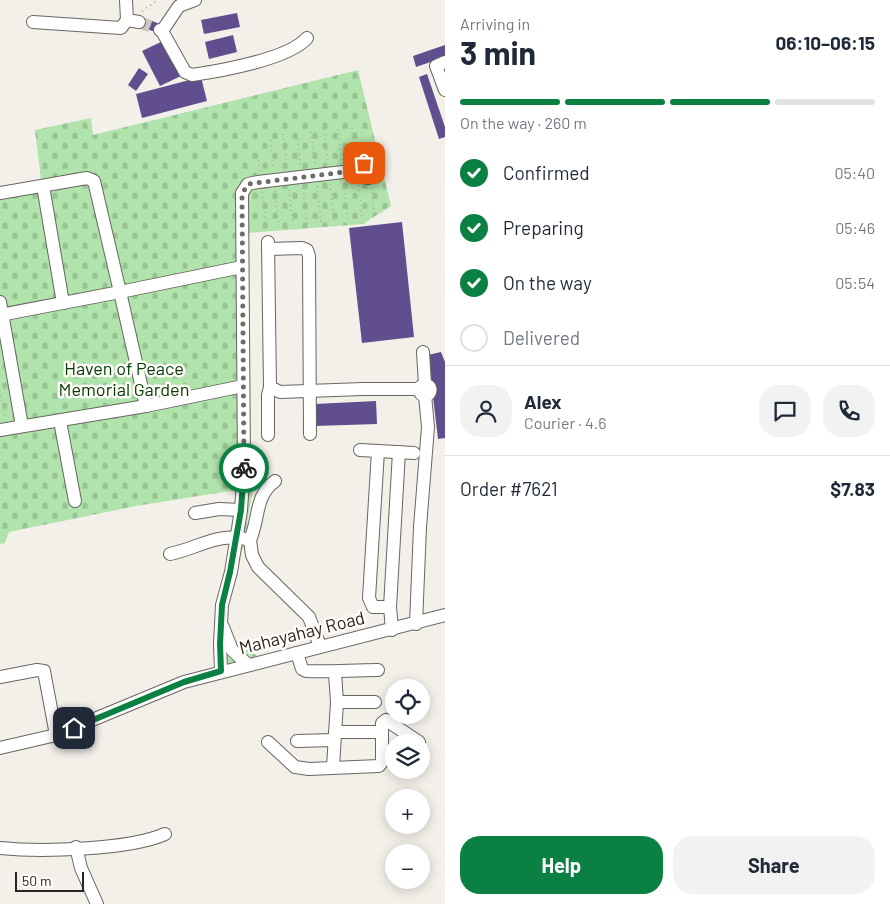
<!DOCTYPE html>
<meta charset="utf-8">
<style>
body{margin:0;font-family:Barlow,sans-serif;background:#f2f2f3;color:#1f2937;height:100vh;display:flex;flex-direction:column;font-size:19px;white-space:nowrap}
*{box-sizing:border-box;margin:0}
p{font-size:16px;color:#747a83}
.icon{flex:none;width:28px;height:28px;fill:none;stroke:currentColor;stroke-width:2;stroke-linecap:round;stroke-linejoin:round}
.map{position:relative;flex:1;overflow:hidden}
.panel{display:flex;flex-direction:column;background:#fff;width:445px}
.panel>*{flex:none}
.buttons{position:absolute;left:385px;top:679px;display:grid;gap:10px}
.buttons a{display:grid;place-items:center;width:45px;height:45px;border-radius:50%;background:#fff;box-shadow:0 2px 12px #0003;font-size:25px}
.scale{position:absolute;left:15px;bottom:12px;width:69px;box-sizing:border-box;padding-left:5px;border:2px solid #272624;border-top:0;font-size:14px;line-height:18px;white-space:nowrap;color:#272624;-webkit-text-stroke:4px #fffcf9;paint-order:stroke}
.pin{position:absolute;display:grid;place-items:center;width:42px;height:42px;color:#fff;margin:-21px;border-radius:10px;box-shadow:0 2px 8px #0006}
.courier{position:absolute;display:grid;place-items:center;width:50px;height:50px;margin:-25px;border:4px solid #0b8043;border-radius:50%;background:#fff;color:#222;box-shadow:0 1px 6px #0007}
.overview em{font-style:normal;font-weight:700}
.overview div{display:flex;flex-direction:column-reverse}
.overview{display:flex;align-items:center;justify-content:space-between;height:85px;padding:0 15px}
h1{font-size:32px;font-weight:700;line-height:38px}
.bar{display:grid;grid-template-columns:repeat(4,1fr);gap:8px 5px;align-content:center;height:60px;padding:0 15px}
.bar i{height:6px;border-radius:4px;background:#e0e1e3}
.bar .current{background:#0b8043}
.bar p{grid-column:span 4}
.line{display:flex;align-items:center;gap:12px;padding:0 15px;border-top:1px solid #e0e1e3}
.line div{flex:1}
.round{display:grid;place-items:center;flex:none;width:52px;height:52px;border-radius:20px;background:#f2f2f3}
ol{padding:0 15px;list-style:none}
li{display:flex;align-items:center;gap:15px;height:55px}
li p{margin-inline-start:auto}
li .icon{padding:5px;border-radius:50%;background:#0b8043;color:#fff;stroke-width:4}
li:last-child{color:#747a83}
li i{width:28px;height:28px;border:2px solid #e0e1e3;border-radius:50%}
.primary-button{display:flex;gap:10px;margin-top:auto;padding:10px 15px}
.primary-button a{flex:1;height:58px;border-radius:20px;background:#0b8043;color:#fff;font-size:20px;font-weight:700;line-height:58px;text-align:center}
.primary-button a+a{background:#f2f2f3;color:#1f2937}
main{display:flex;flex:1;min-height:0}
.map>svg:first-child{display:block}
.cemetery{fill:url(#cemetery-stones)}
.building{fill:#614e8e}
.lines{fill:none;stroke-linecap:round;stroke-linejoin:round}
.minor-tunnel{stroke:#cac7c2;stroke-width:12;stroke-dasharray:12 6;stroke-linecap:butt}
.minor-casing{stroke:#696560;stroke-width:14}
.path{stroke:#b1aea9;stroke-width:2;stroke-dasharray:1 4;stroke-linecap:butt}
.minor{stroke:#fff;stroke-width:12}
.done{stroke:#6e6c69;stroke-width:5;stroke-dasharray:0 9}
.route{stroke:#0b8043;stroke-width:6}
.labels{text-anchor:middle;stroke-width:5;stroke-linejoin:round;paint-order:stroke}
.park-label{font-size:18px;fill:#003b00;stroke:#fffcf9}
.street-label{font-size:18px;fill:#272624;stroke:#fffcf9}
</style>
<main>
<div class="map">
<svg width="445" height="904" viewBox="0 0 445 904">
<defs>
<pattern id="cemetery-stones" width="16" height="16" patternUnits="userSpaceOnUse" patternTransform="scale(1.25)"><rect width="16" height="16" fill="#b1e3ac"/><path d="M2 7V4a2 2 0 0 1 4 0v3zM10 15v-3a2 2 0 0 1 4 0v3z" fill="#98c394"/></pattern>
</defs>
<rect width="100%" height="100%" fill="#f3efe9"/>
<path class="cemetery" d="M 358,70 L 391,206 L 363,224 L 248,233 L 250,465 L 256,472 L 243,547 L 223,612 L 232,638 L 257,656 L 216,667 L 219,593 L 230,547 L 236,490 L 136,506 L 9,532 L 5,543 L 0,544 L 0,186 L 41,180 L 35,130 L 91,118 L 93,135 Z"/>
<g class="building">
<path d="M 237,13 L 240,27 L 204,34 L 201,20 Z"/>
<path d="M 141,17 L 163,25 L 158,33 L 138,26 Z"/>
<path d="M 233,35 L 237,52 L 209,59 L 205,42 Z"/>
<path d="M 165,40 L 183,75 L 160,86 L 142,51 Z"/>
<path d="M 445,45 L 445,57 L 416,67 L 413,56 Z"/>
<path d="M 139,68 L 148,74 L 136,91 L 128,85 Z"/>
<path d="M 427,74 L 445,127 L 445,137 L 439,139 L 419,77 Z"/>
<path d="M 201,77 L 207,101 L 142,118 L 136,94 Z"/>
<path d="M 402,222 L 414,337 L 362,343 L 349,228 Z"/>
<path d="M 441,352 L 445,362 L 445,438 L 438,439 L 428,355 Z"/>
<path d="M 376,401 L 377,424 L 315,426 L 315,404 Z"/>
</g>
<g class="lines">
<path class="minor-tunnel" d="M 139,22 L 160,30"/>
<defs>
<g id="minor">
<path d="M 127,20 L 139,22"/>
<path d="M 33,22 L 121,28 L 127,20 L 126,0"/>
<path d="M 160,30 L 162,31 L 179,6 L 195,0"/>
<path d="M 162,31 L 185,72 L 192,75 C 220,71 289,59 307,38"/>
<path d="M 445,62 L 436,66 L 445,90"/>
<circle cx="368" cy="170" r="8"/>
<path d="M 43,186 L 63,303"/>
<path d="M 0,193 L 87,178 L 94,181 L 120,292 L 242,267"/>
<path d="M 268,242 L 270,387 L 280,392 L 363,389 L 419,389"/>
<path d="M 268,249 L 302,248 L 307,250 L 309,256 L 310,434"/>
<path d="M 0,302 L 22,426"/>
<path d="M 0,315 L 120,292 L 146,406"/>
<path d="M 423,352 L 425,384"/>
<circle cx="425" cy="390" r="5.5"/>
<path d="M 60,421 L 75,501"/>
<path d="M 0,430 L 146,406 L 243,386"/>
<path d="M 268,435 L 268,395 L 270,387"/>
<path d="M 360,450 L 414,453"/>
<path d="M 378,451 L 369,598 L 373,607 L 390,607"/>
<path d="M 195,513 L 219,509 L 241,510"/>
<path d="M 250,540 C 260,517 254,497 275,481"/>
<path d="M 170,554 C 199,548 219,531 250,540 L 252,555 L 258,567 L 309,617 L 320,646"/>
<path d="M 416,624 L 420,527 L 428,427 L 425,395"/>
<path d="M 223,627 L 232,650 L 248,665"/>
<path d="M 392,630 L 390,607 L 399,452"/>
<path d="M 297,653 L 302,669 L 306,671 C 330,672 353,670 378,670"/>
<path d="M 221,671 L 220,644 L 222,605 L 231,572 L 241,510 L 244,467 L 242,193 L 248,184 L 258,182 L 360,170"/>
<path d="M 0,677 L 37,670 L 44,671 L 56,735"/>
<path d="M 337,702 L 375,702"/>
<path d="M 335,732 L 382,732"/>
<path d="M 297,741 L 334,740"/>
<path d="M 268,742 L 295,767 L 309,769 L 379,766 L 382,762 L 382,723 L 386,720 L 419,742"/>
<path d="M 0,748 L 56,735 L 184,682 L 445,615"/>
<path d="M 333,767 L 337,702 L 335,673"/>
<path d="M 76,847 L 81,868 L 97,904"/>
<path d="M 0,848 C 40,852 129,850 165,834"/>
</g>
</defs>
<use href="#minor" class="minor-casing"/>
<g class="path">
<path d="M 142,11 L 158,0"/>
<path d="M 352,128 L 356,161"/>
<path d="M 324,129 L 328,164"/>
<path d="M 338,129 L 342,161"/>
<path d="M 311,132 L 315,164"/>
<path d="M 283,134 L 287,168"/>
<path d="M 297,134 L 300,166"/>
<path d="M 271,140 L 273,169"/>
<path d="M 258,155 L 260,172"/>
<path d="M 370,178 L 374,211"/>
<path d="M 358,180 L 362,216"/>
<path d="M 344,183 L 348,219"/>
<path d="M 330,184 L 334,220"/>
<path d="M 317,186 L 321,223"/>
<path d="M 303,188 L 307,224"/>
<path d="M 289,190 L 293,222"/>
<path d="M 275,191 L 279,226"/>
<path d="M 262,192 L 266,225"/>
<path d="M 0,390 L 5,418"/>
</g>
<use href="#minor" class="minor"/>
</g>
<g class="lines">
<path class="done" d="M 244,468 L 242,194 L 248,184 L 360,170 L 364,163"/>
<path class="route" d="M 74,728 L 184,682 L 221,671 L 220,644 L 222,605 L 230,572 L 241,510 L 244,468"/>
</g>
<g class="labels">
<g class="park-label">
<text x="124" y="375">Haven of Peace<tspan x="124" dy="21">Memorial Garden</tspan></text>
</g>
<g class="street-label">
<text transform="translate(302 633) rotate(-14)" y="6">Mahayahay Road</text>
</g>
</g>
</svg>
<div class="buttons">
<a><svg class="icon" aria-label="locate" viewBox="0 0 24 24"><circle cx="12" cy="12" r="6"/><path d="M12 2v4M12 18v4M2 12h4M18 12h4"/></svg></a>
<a><svg class="icon" aria-label="layers" viewBox="0 0 24 24"><path d="M12 4l9 5-9 5-9-5zM3 14l9 5 9-5"/></svg></a>
<a>+</a>
<a>−</a>
</div>
<div class="scale">50 m</div>
<div class="pin" style="left:364px;top:163px;background:#ea580c"><svg class="icon" aria-label="bag" viewBox="0 0 24 24"><path d="M5 8h14l-1 12H6zM9 8a3 3 0 0 1 6 0"/></svg></div>
<div class="pin" style="left:74px;top:728px;background:#1f2937"><svg class="icon" aria-label="home" viewBox="0 0 24 24"><path d="M3 11l9-7 9 7M6 9v11h12V9"/></svg></div>
<div class="courier" style="left:244px;top:468px"><svg class="icon" aria-label="bike" viewBox="0 0 24 24"><circle cx="6" cy="16" r="4"/><circle cx="18" cy="16" r="4"/><path d="M6 16l4-8h5l3 8M10 8l3 8H6M13 5h3"/></svg></div>
</div>
<section class="panel">
<div class="overview"><div><h1>3 min</h1><p>Arriving in</p></div><em>06:10–06:15</em></div>
<div class="bar"><i class="current"></i><i class="current"></i><i class="current"></i><i></i><p>On the way · 260 m</p></div>
<ol>
<li><svg class="icon" aria-label="check" viewBox="0 0 24 24"><path d="M5 12l5 5 9-10"/></svg>Confirmed<p>05:40</p></li>
<li><svg class="icon" aria-label="check" viewBox="0 0 24 24"><path d="M5 12l5 5 9-10"/></svg>Preparing<p>05:46</p></li>
<li><svg class="icon" aria-label="check" viewBox="0 0 24 24"><path d="M5 12l5 5 9-10"/></svg>On the way<p>05:54</p></li>
<li><i></i>Delivered</li>
</ol>
<div class="line" style="height:90px"><a class="round"><svg class="icon" aria-label="person" viewBox="0 0 24 24"><circle cx="12" cy="8" r="4"/><path d="M4 21q1-7 8-7t8 7"/></svg></a><div><b>Alex</b><p>Courier · 4.6</p></div><a class="round"><svg class="icon" aria-label="chat" viewBox="0 0 24 24"><path d="M4 5h16v11H9l-5 4z"/></svg></a><a class="round"><svg class="icon" aria-label="phone" viewBox="0 0 24 24"><path d="M5 4h4l2 5-3 2q2 4 5 5l2-3 5 2v4C11 20 4 13 5 4z"/></svg></a></div>
<div class="line" style="height:65px"><div>Order #7621</div><b>$7.83</b></div>
<div class="primary-button"><a>Help</a><a>Share</a></div>
</section>
</main>
